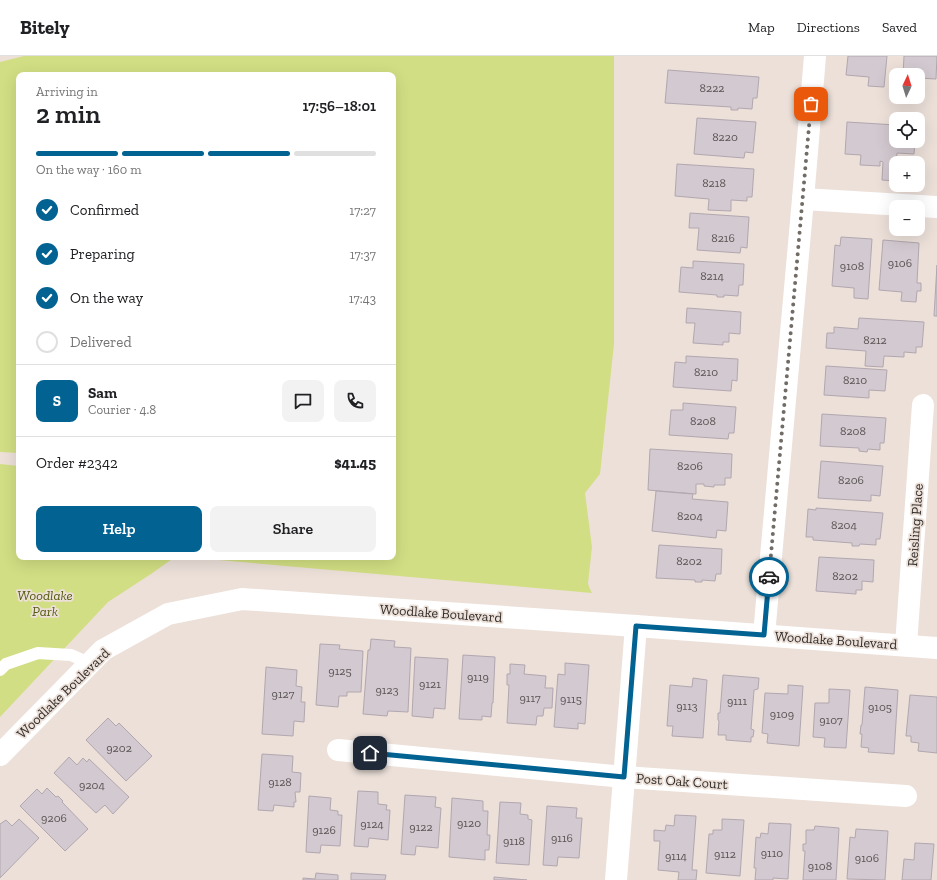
<!DOCTYPE html>
<meta charset="utf-8">
<style>
body{margin:0;font-family:"Zilla Slab",serif;background:#f2f2f2;color:#202124;height:100vh;display:flex;flex-direction:column;font-size:15px;white-space:nowrap}
*{box-sizing:border-box;margin:0}
p{font-size:13px;color:#757577}
.icon{flex:none;width:22px;height:22px;fill:none;stroke:currentColor;stroke-width:2;stroke-linecap:round;stroke-linejoin:round}
.map{position:relative;flex:1;overflow:hidden}
.sheet{position:absolute;left:16px;top:16px;width:380px;height:488px;display:flex;flex-direction:column;background:#fff;border-radius:8px;box-shadow:0 4px 16px #0002}
.sheet>*{flex:none}
.needle{width:26px;rotate:4deg}
.tools{position:absolute;left:889px;top:12px;display:grid;gap:8px}
.tools a{display:grid;place-items:center;width:36px;height:36px;border-radius:8px;background:#fff;box-shadow:0 4px 16px #0002;font-size:20px}
.pin{position:absolute;display:grid;place-items:center;width:34px;height:34px;color:#fff;margin:-17px;border-radius:8px;box-shadow:0 2px 6px #0006}
.courier{position:absolute;display:grid;place-items:center;width:40px;height:40px;margin:-20px;border:3px solid #026292;border-radius:50%;background:#fff;color:#222;box-shadow:0 1px 5px #0007}
.headline em{font-style:normal;font-weight:600}
.headline div{display:flex;flex-direction:column-reverse}
.headline{display:flex;align-items:center;justify-content:space-between;height:68px;padding:0 20px}
h1{font-size:26px;font-weight:600;line-height:30px}
.bar{display:grid;grid-template-columns:repeat(4,1fr);gap:6px 4px;align-content:center;height:48px;padding:0 20px}
.bar i{height:5px;border-radius:3px;background:#e0e0e0}
.bar .on{background:#026292}
.bar p{grid-column:span 4}
.line{display:flex;align-items:center;gap:10px;padding:0 20px;border-top:1px solid #e0e0e0}
.line div{flex:1}
.round{display:grid;place-items:center;flex:none;width:42px;height:42px;border-radius:8px;background:#f2f2f2}
ol{padding:0 20px;list-style:none}
li{display:flex;align-items:center;gap:12px;height:44px}
li p{margin-inline-start:auto}
li .icon{padding:4px;border-radius:50%;background:#026292;color:#fff;stroke-width:4}
li:last-child{color:#757577}
li i{width:22px;height:22px;border:2px solid #e0e0e0;border-radius:50%}
.primary-button{display:flex;gap:8px;margin-top:auto;padding:8px 20px}
.primary-button a{flex:1;height:46px;border-radius:8px;background:#026292;color:#fff;font-size:16px;font-weight:600;line-height:46px;text-align:center}
.primary-button a+a{background:#f2f2f2;color:#202124}
header{display:flex;align-items:center;gap:24px;box-sizing:border-box;height:56px;padding:0 20px;background:#fff;border-bottom:1px solid #e0e0e0}
header strong{font-size:19px}
nav{display:flex;gap:22px;margin-inline-start:auto;font-size:14px}
.map>svg:first-child{display:block}
.green{fill:#d2de83}
.building{fill:#d3c9d0;stroke:#b2a7af}
.lines{fill:none;stroke-linecap:round;stroke-linejoin:round}
.lane{stroke:#fff;stroke-width:12}
.street{stroke:#fff;stroke-width:22}
.secondary{stroke:#fff;stroke-width:22}
.done{stroke:#726c67;stroke-width:4;stroke-dasharray:0 7.2}
.route{stroke:#026292;stroke-width:5}
.labels{text-anchor:middle;stroke-width:3.5;stroke-linejoin:round;paint-order:stroke}
.number-label{font-size:12px;fill:#5a5454}
.street-label{font-size:14px;fill:#312d2a;stroke:#ece0d9}
.park-label{font-size:14px;font-style:italic;fill:#545b0f;stroke:#ece0d9}
</style>
<header>
<strong>Bitely</strong>
<nav><a>Map</a><a>Directions</a><a>Saved</a></nav>
</header>
<div class="map">
<svg width="937" height="824" viewBox="0 0 937 824">
<rect width="100%" height="100%" fill="#ece0d9"/>
<g class="green">
<path d="M 24,0 L 614,0 L 614,288 L 600,418 L 585,437 L 592,491 L 588,527 L 589,531 L 592,537 L 207,503 L 207,501 L 393,501 L 393,19 L 19,19 L 19,397 L 0,396 L 0,6 Z"/>
<path d="M 0,408 L 19,410 L 19,501 L 175,501 L 151,518 L 108,546 L 0,661 Z"/>
</g>
<g class="building">
<path d="M 848,0 L 887,0 L 884,31 L 868,30 L 869,21 L 846,19 Z"/>
<path d="M 904,0 L 937,0 L 936,23 L 918,22 L 918,19 L 903,19 Z"/>
<path d="M 668,14 L 759,21 L 757,42 L 753,42 L 752,53 L 738,52 L 738,54 L 731,54 L 731,51 L 665,47 Z"/>
<path d="M 697,62 L 756,66 L 753,97 L 745,96 L 744,102 L 694,98 Z"/>
<path d="M 847,66 L 896,69 L 896,85 L 915,85 L 914,98 L 897,97 L 895,125 L 882,124 L 883,106 L 880,105 L 880,110 L 860,109 L 861,99 L 845,98 Z"/>
<path d="M 677,108 L 754,113 L 752,141 L 747,141 L 747,145 L 731,144 L 731,155 L 708,154 L 709,143 L 675,140 Z"/>
<path d="M 690,157 L 749,161 L 747,192 L 741,191 L 740,197 L 697,194 L 699,172 L 689,172 Z"/>
<path d="M 841,181 L 872,183 L 868,243 L 854,242 L 854,232 L 832,230 L 835,189 L 840,190 Z"/>
<path d="M 883,184 L 919,187 L 917,227 L 921,227 L 921,235 L 917,235 L 916,246 L 901,245 L 902,236 L 879,234 Z"/>
<path d="M 693,205 L 744,208 L 743,229 L 739,229 L 738,240 L 724,239 L 724,241 L 717,241 L 717,239 L 679,236 L 681,211 L 693,212 Z"/>
<path d="M 937,209 L 937,260 L 934,260 Z"/>
<path d="M 687,252 L 741,256 L 740,278 L 729,277 L 729,286 L 723,286 L 723,289 L 693,287 L 695,267 L 686,267 Z"/>
<path d="M 859,262 L 924,266 L 922,291 L 916,291 L 916,297 L 904,296 L 904,301 L 884,300 L 883,311 L 865,310 L 866,295 L 826,292 L 827,277 L 834,277 L 834,271 L 858,273 Z"/>
<path d="M 686,300 L 738,303 L 737,325 L 732,324 L 731,335 L 673,331 L 675,306 L 686,307 Z"/>
<path d="M 826,310 L 887,314 L 885,335 L 869,334 L 869,342 L 824,339 Z"/>
<path d="M 683,347 L 736,351 L 734,377 L 729,377 L 728,383 L 669,379 L 671,354 L 683,354 Z"/>
<path d="M 822,358 L 886,362 L 884,387 L 880,387 L 880,394 L 868,393 L 867,396 L 859,395 L 859,392 L 820,390 Z"/>
<path d="M 650,393 L 732,398 L 731,422 L 725,422 L 725,429 L 714,429 L 714,431 L 704,430 L 704,428 L 696,428 L 696,438 L 648,434 Z"/>
<path d="M 821,405 L 883,410 L 880,440 L 871,439 L 871,445 L 818,442 Z"/>
<path d="M 656,435 L 693,438 L 692,443 L 728,446 L 726,475 L 717,474 L 716,482 L 652,475 Z"/>
<path d="M 816,452 L 883,457 L 880,483 L 876,483 L 876,489 L 860,488 L 859,490 L 852,490 L 852,487 L 813,484 L 813,481 L 806,481 L 808,453 L 816,454 Z"/>
<path d="M 659,489 L 722,493 L 721,518 L 716,518 L 715,525 L 702,524 L 702,526 L 695,526 L 695,524 L 656,522 Z"/>
<path d="M 819,501 L 874,504 L 873,526 L 862,525 L 862,534 L 856,534 L 856,538 L 816,535 Z"/>
<path d="M 371,583 L 395,585 L 394,591 L 411,592 L 408,656 L 388,655 L 387,660 L 363,658 L 368,594 L 370,594 Z"/>
<path d="M 320,588 L 340,589 L 339,593 L 363,595 L 361,636 L 347,636 L 347,640 L 339,640 L 338,651 L 316,649 Z"/>
<path d="M 463,599 L 495,601 L 493,647 L 492,647 L 491,661 L 482,660 L 482,664 L 459,663 Z"/>
<path d="M 415,601 L 448,603 L 445,653 L 434,652 L 433,662 L 412,660 Z"/>
<path d="M 565,607 L 589,609 L 585,668 L 578,667 L 578,673 L 554,671 L 558,618 L 565,619 Z"/>
<path d="M 510,608 L 525,609 L 524,618 L 546,620 L 545,632 L 553,632 L 552,652 L 544,652 L 543,660 L 537,660 L 536,669 L 507,667 L 509,629 L 507,629 L 507,618 L 510,618 Z"/>
<path d="M 266,611 L 297,614 L 296,630 L 302,631 L 301,646 L 305,646 L 304,666 L 294,665 L 293,680 L 262,678 Z"/>
<path d="M 723,619 L 759,622 L 758,633 L 754,634 L 751,673 L 754,674 L 753,681 L 751,681 L 751,686 L 726,684 L 726,679 L 718,679 L 719,665 L 718,664 L 718,657 L 720,657 Z"/>
<path d="M 693,622 L 707,624 L 703,682 L 672,680 L 673,670 L 667,670 L 670,629 L 692,631 Z"/>
<path d="M 788,629 L 803,630 L 799,690 L 767,687 L 768,678 L 762,677 L 765,637 L 788,638 Z"/>
<path d="M 865,631 L 898,634 L 894,698 L 868,696 L 869,692 L 861,691 L 862,678 L 860,678 L 861,669 L 862,669 Z"/>
<path d="M 829,633 L 850,634 L 846,692 L 824,691 L 825,682 L 813,681 L 815,647 L 829,647 Z"/>
<path d="M 910,639 L 937,641 L 937,697 L 918,695 L 919,687 L 911,686 L 911,680 L 906,680 Z"/>
<path d="M 108,662 L 116,670 L 119,667 L 152,700 L 126,725 L 86,684 Z"/>
<path d="M 262,698 L 293,700 L 292,716 L 301,717 L 300,736 L 295,736 L 296,746 L 294,746 L 294,751 L 274,749 L 273,755 L 258,754 Z"/>
<path d="M 69,701 L 77,709 L 83,702 L 87,706 L 89,703 L 129,741 L 113,758 L 105,749 L 96,757 L 54,717 Z"/>
<path d="M 47,732 L 56,741 L 58,740 L 63,745 L 62,746 L 88,773 L 65,795 L 20,750 L 37,733 L 42,738 Z"/>
<path d="M 358,735 L 378,736 L 378,748 L 387,749 L 386,754 L 390,754 L 388,784 L 369,782 L 368,791 L 354,790 Z"/>
<path d="M 405,739 L 436,741 L 435,751 L 441,752 L 438,792 L 416,790 L 415,799 L 401,798 Z"/>
<path d="M 309,740 L 331,742 L 330,754 L 338,755 L 338,759 L 342,759 L 340,790 L 321,789 L 320,797 L 306,796 Z"/>
<path d="M 452,742 L 483,745 L 483,755 L 488,755 L 487,779 L 490,779 L 489,794 L 485,794 L 485,804 L 449,801 Z"/>
<path d="M 500,746 L 521,747 L 520,758 L 528,759 L 528,763 L 532,764 L 529,809 L 496,807 Z"/>
<path d="M 547,750 L 577,752 L 576,762 L 582,762 L 579,802 L 558,801 L 557,810 L 543,809 Z"/>
<path d="M 675,759 L 696,760 L 692,814 L 697,814 L 696,824 L 678,824 L 679,816 L 658,814 L 660,785 L 654,785 L 654,774 L 665,775 L 666,769 L 674,770 Z"/>
<path d="M 19,763 L 39,782 L 0,822 L 0,768 L 6,764 L 12,770 Z"/>
<path d="M 722,763 L 744,764 L 740,820 L 706,817 L 709,778 L 713,778 L 713,774 L 722,774 Z"/>
<path d="M 769,767 L 791,768 L 788,823 L 773,822 L 773,824 L 755,824 L 756,812 L 754,812 L 756,781 L 760,782 L 761,777 L 768,778 Z"/>
<path d="M 815,770 L 839,772 L 836,824 L 803,824 L 805,795 L 803,795 L 803,788 L 806,788 L 806,774 L 814,774 Z"/>
<path d="M 856,773 L 888,775 L 885,824 L 847,823 L 850,781 L 855,782 Z"/>
<path d="M 915,787 L 934,788 L 931,824 L 902,824 L 904,803 L 914,804 Z"/>
<path d="M 316,817 L 338,819 L 338,824 L 303,824 L 303,822 L 315,823 Z"/>
<path d="M 351,817 L 386,819 L 385,824 L 351,824 Z"/>
<path d="M 494,821 L 527,824 L 494,824 Z"/>
</g>
<g class="lines">
<path class="lane" d="M 0,614 L 6,608 L 38,597 L 71,599 L 89,607"/>
<g class="street">
<path d="M 803,143 L 937,151"/>
<path d="M 764,579 L 803,143 L 815,0"/>
<path d="M 906,589 L 923,349"/>
<path d="M 338,694 L 624,721 L 906,740"/>
<path d="M 616,824 L 636,570"/>
</g>
<path class="secondary" d="M 0,699 L 103,594 L 168,558 L 242,543 L 636,570 L 937,592"/>
</g>
<g class="lines">
<path class="done" d="M 769,521 L 811,48"/>
<path class="route" d="M 370,697 L 624,721 L 636,570 L 764,579 L 769,521"/>
</g>
<g class="labels">
<g class="number-label">
<text x="712" y="36">8222</text>
<text x="725" y="85">8220</text>
<text x="714" y="131">8218</text>
<text x="723" y="186">8216</text>
<text x="900" y="211">9106</text>
<text x="852" y="214">9108</text>
<text x="712" y="224">8214</text>
<text x="875" y="288">8212</text>
<text x="706" y="320">8210</text>
<text x="855" y="328">8210</text>
<text x="703" y="369">8208</text>
<text x="853" y="379">8208</text>
<text x="690" y="414">8206</text>
<text x="851" y="428">8206</text>
<text x="690" y="464">8204</text>
<text x="844" y="473">8204</text>
<text x="689" y="509">8202</text>
<text x="845" y="524">8202</text>
<text x="340" y="619">9125</text>
<text x="478" y="625">9119</text>
<text x="430" y="632">9121</text>
<text x="387" y="638">9123</text>
<text x="283" y="642">9127</text>
<text x="530" y="646">9117</text>
<text x="571" y="647">9115</text>
<text x="737" y="649">9111</text>
<text x="687" y="654">9113</text>
<text x="880" y="655">9105</text>
<text x="782" y="662">9109</text>
<text x="831" y="668">9107</text>
<text x="119" y="696">9202</text>
<text x="280" y="730">9128</text>
<text x="92" y="733">9204</text>
<text x="54" y="766">9206</text>
<text x="469" y="771">9120</text>
<text x="372" y="772">9124</text>
<text x="421" y="775">9122</text>
<text x="324" y="778">9126</text>
<text x="562" y="786">9116</text>
<text x="514" y="789">9118</text>
<text x="772" y="801">9110</text>
<text x="725" y="802">9112</text>
<text x="676" y="804">9114</text>
<text x="867" y="806">9106</text>
<text x="820" y="814">9108</text>
</g>
<g class="street-label">
<text transform="translate(915 469) rotate(-86)" y="5">Reisling Place</text>
<text transform="translate(441 557) rotate(4)" y="5">Woodlake Boulevard</text>
<text transform="translate(836 584) rotate(4)" y="5">Woodlake Boulevard</text>
<text transform="translate(63 637) rotate(-44)" y="5">Woodlake Boulevard</text>
<text transform="translate(682 725) rotate(4)" y="5">Post Oak Court</text>
</g>
<g class="park-label">
<text x="45" y="544">Woodlake<tspan x="45" dy="16">Park</tspan></text>
</g>
</g>
</svg>
<div class="tools">
<a><svg class="needle" viewBox="-14 -14 28 28"><path d="M0-13l5 13h-10z" fill="#e53935"/><path d="M0 13l5-13h-10z" fill="#757577"/></svg></a>
<a><svg class="icon" aria-label="locate" viewBox="0 0 24 24"><circle cx="12" cy="12" r="6"/><path d="M12 2v4M12 18v4M2 12h4M18 12h4"/></svg></a>
<a>+</a>
<a>−</a>
</div>
<div class="pin" style="left:811px;top:48px;background:#ea580c"><svg class="icon" aria-label="bag" viewBox="0 0 24 24"><path d="M5 8h14l-1 12H6zM9 8a3 3 0 0 1 6 0"/></svg></div>
<div class="pin" style="left:370px;top:697px;background:#1f2937"><svg class="icon" aria-label="home" viewBox="0 0 24 24"><path d="M3 11l9-7 9 7M6 9v11h12V9"/></svg></div>
<div class="courier" style="left:769px;top:521px"><svg class="icon" aria-label="car" viewBox="0 0 24 24"><path d="M5 17H2v-5l4-1 3-4h7l3 4 3 1v5h-3M9 17h6M6 11h13"/><circle cx="7" cy="17" r="2"/><circle cx="17" cy="17" r="2"/></svg></div>
<section class="sheet">
<div class="headline"><div><h1>2 min</h1><p>Arriving in</p></div><em>17:56–18:01</em></div>
<div class="bar"><i class="on"></i><i class="on"></i><i class="on"></i><i></i><p>On the way · 160 m</p></div>
<ol>
<li><svg class="icon" aria-label="check" viewBox="0 0 24 24"><path d="M5 12l5 5 9-10"/></svg>Confirmed<p>17:27</p></li>
<li><svg class="icon" aria-label="check" viewBox="0 0 24 24"><path d="M5 12l5 5 9-10"/></svg>Preparing<p>17:37</p></li>
<li><svg class="icon" aria-label="check" viewBox="0 0 24 24"><path d="M5 12l5 5 9-10"/></svg>On the way<p>17:43</p></li>
<li><i></i>Delivered</li>
</ol>
<div class="line" style="height:72px"><b class="round" style="background:#026292;color:#fff">S</b><div><b>Sam</b><p>Courier · 4.8</p></div><a class="round"><svg class="icon" aria-label="chat" viewBox="0 0 24 24"><path d="M4 5h16v11H9l-5 4z"/></svg></a><a class="round"><svg class="icon" aria-label="phone" viewBox="0 0 24 24"><path d="M5 4h4l2 5-3 2q2 4 5 5l2-3 5 2v4C11 20 4 13 5 4z"/></svg></a></div>
<div class="line" style="height:52px"><div>Order #2342</div><b>$41.45</b></div>
<div class="primary-button"><a>Help</a><a>Share</a></div>
</section>
</div>
